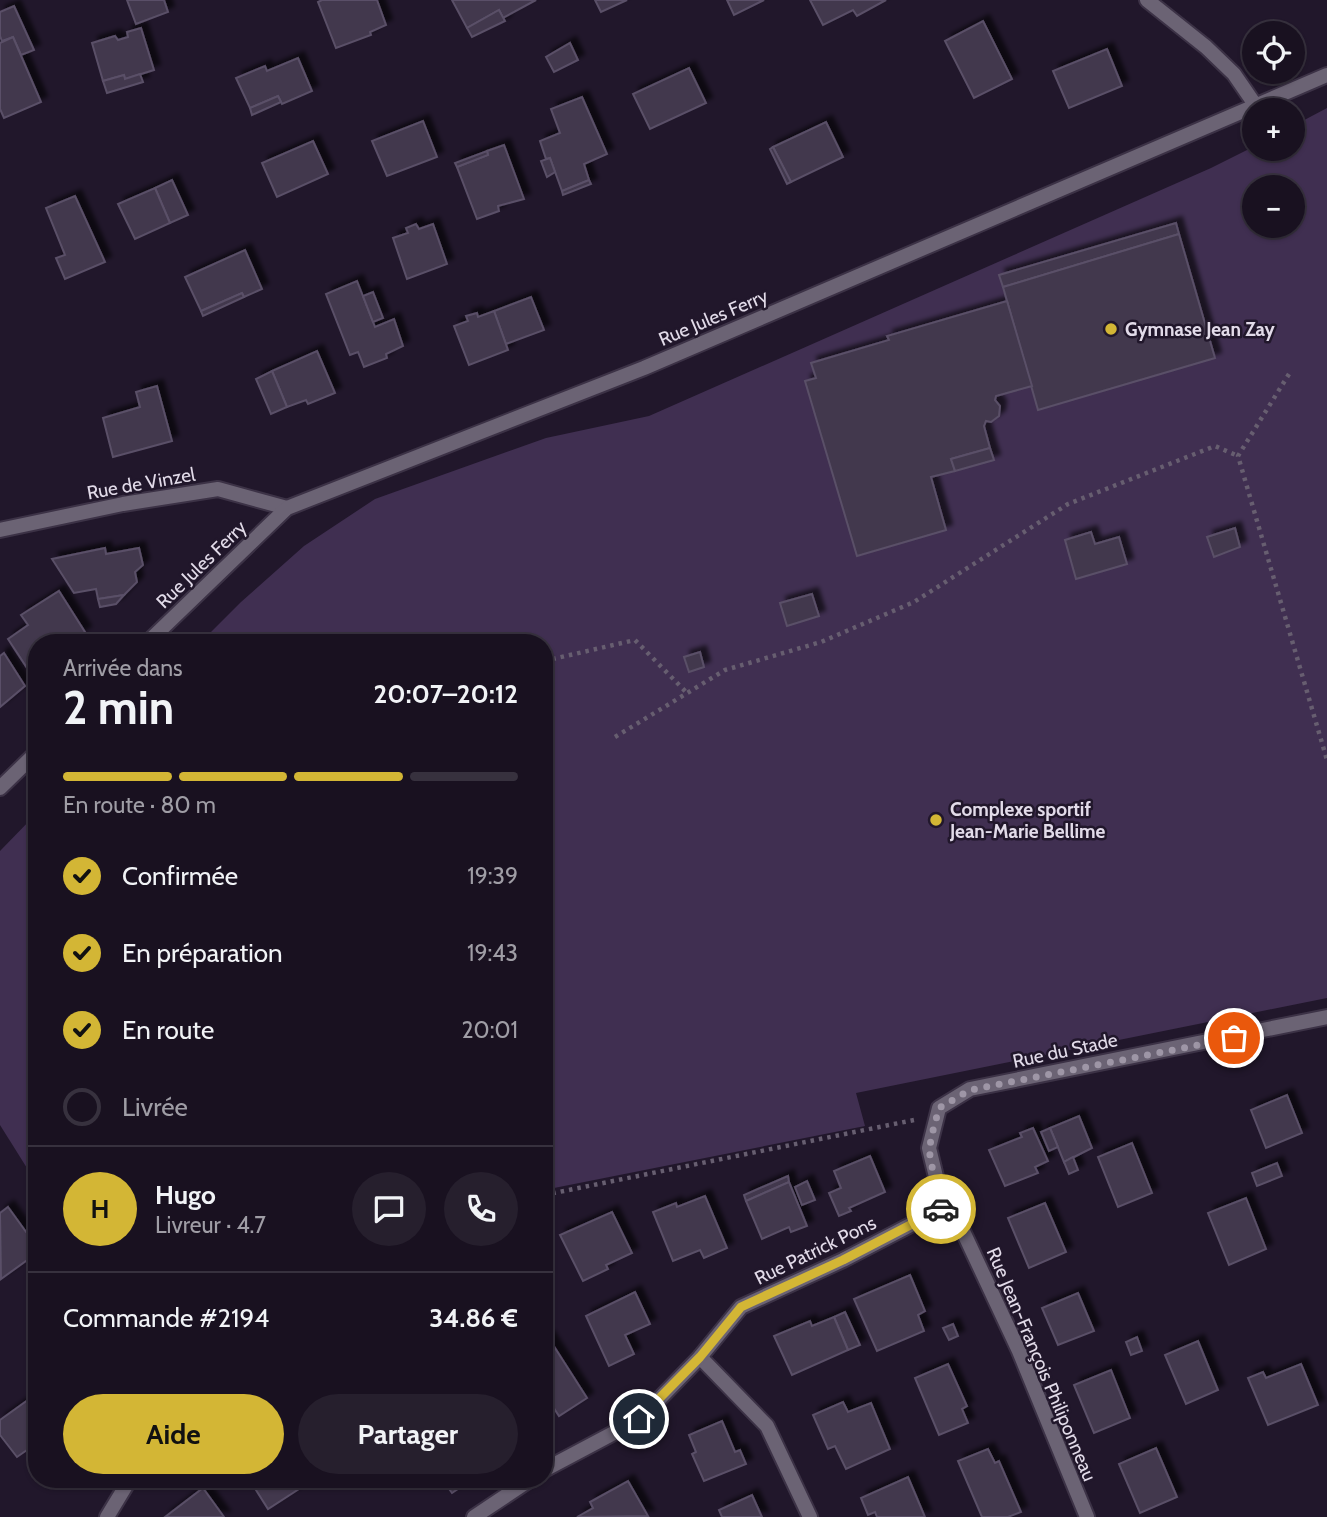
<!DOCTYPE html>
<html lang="fr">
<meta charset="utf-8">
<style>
body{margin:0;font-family:Cabin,sans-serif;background:#261f2d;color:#f1f3f6;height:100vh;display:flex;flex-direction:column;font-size:26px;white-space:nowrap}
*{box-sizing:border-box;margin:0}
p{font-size:23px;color:#9f9da5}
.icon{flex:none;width:38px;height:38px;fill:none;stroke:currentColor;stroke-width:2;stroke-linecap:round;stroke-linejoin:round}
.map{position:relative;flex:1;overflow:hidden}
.panel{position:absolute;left:28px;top:634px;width:525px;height:854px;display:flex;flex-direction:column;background:#191120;border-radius:28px;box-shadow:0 2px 5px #0004,0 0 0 2px #37313e}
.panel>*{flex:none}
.fabs{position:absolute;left:1242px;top:21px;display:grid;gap:14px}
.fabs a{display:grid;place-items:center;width:63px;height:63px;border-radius:50%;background:#191120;box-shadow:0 2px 5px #0004,0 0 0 2px #37313e;font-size:35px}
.pin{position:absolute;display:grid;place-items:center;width:60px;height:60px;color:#fff;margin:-30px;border:4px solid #fff;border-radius:50%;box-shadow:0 2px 7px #0007}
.courier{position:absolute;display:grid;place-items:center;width:70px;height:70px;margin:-35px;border:5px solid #d3b635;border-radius:50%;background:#fff;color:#222;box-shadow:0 2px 9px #0007}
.overview em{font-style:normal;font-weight:700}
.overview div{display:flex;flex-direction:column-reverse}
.overview{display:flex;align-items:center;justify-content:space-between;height:119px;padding:0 35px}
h1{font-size:46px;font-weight:700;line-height:52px}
.bar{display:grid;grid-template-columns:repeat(4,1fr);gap:10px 7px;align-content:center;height:84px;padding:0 35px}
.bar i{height:9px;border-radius:5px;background:#37313e}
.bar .current{background:#d3b635}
.bar p{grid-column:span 4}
.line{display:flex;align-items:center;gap:18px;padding:0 35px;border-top:2px solid #37313e}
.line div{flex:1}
.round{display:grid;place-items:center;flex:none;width:74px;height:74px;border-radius:37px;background:#261f2d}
ol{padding:0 35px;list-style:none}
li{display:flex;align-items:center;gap:21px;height:77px}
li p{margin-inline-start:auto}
li .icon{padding:7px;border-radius:50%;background:#d3b635;color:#111;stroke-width:4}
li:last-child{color:#9f9da5}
li i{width:38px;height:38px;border:4px solid #37313e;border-radius:50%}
.cta{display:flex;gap:14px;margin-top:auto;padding:14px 35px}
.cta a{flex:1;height:80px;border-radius:42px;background:#d3b635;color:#111;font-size:28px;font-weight:700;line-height:80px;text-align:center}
.cta a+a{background:#261f2d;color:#f1f3f6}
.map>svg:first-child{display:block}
.green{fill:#402f51;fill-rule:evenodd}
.building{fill:#42384d;stroke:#5a5067;stroke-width:2;filter:url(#shadow)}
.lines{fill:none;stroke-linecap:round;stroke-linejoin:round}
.minor-casing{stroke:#3c3246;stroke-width:18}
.path{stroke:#675e70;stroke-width:4.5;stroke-dasharray:3.5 5;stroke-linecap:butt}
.minor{stroke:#6b6374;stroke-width:14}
.done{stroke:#9e96a6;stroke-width:7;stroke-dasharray:0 12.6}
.route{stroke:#d3b635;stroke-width:9}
.poi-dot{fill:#d3b635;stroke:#21172b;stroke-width:2.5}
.labels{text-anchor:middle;stroke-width:5;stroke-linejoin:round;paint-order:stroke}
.street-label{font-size:19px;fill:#e2dbe9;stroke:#21172b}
.poi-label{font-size:19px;font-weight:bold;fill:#e2dbe9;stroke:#21172b;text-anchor:start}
</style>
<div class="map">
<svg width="1327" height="1517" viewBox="0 0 1327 1517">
<defs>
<filter id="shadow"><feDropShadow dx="6" dy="-6" stdDeviation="2" flood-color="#0009"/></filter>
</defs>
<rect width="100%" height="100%" fill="#21172b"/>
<g class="green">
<path d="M 1327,108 L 1327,998 L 856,1093 L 865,1126 L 544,1190 L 544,642 L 201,642 L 241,602 L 304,546 L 375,499 L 546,438 L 649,416 L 1211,168 L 1255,146 L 1255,149 L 1293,149 L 1293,126 ZM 1255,187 L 1293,187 L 1293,226 L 1255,226 Z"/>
<path d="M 37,813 L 37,1184 L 0,1125 L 0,851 Z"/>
</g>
<g class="building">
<path d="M 127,0 L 164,0 L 168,12 L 136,24 Z"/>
<path d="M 377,0 L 386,25 L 370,32 L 371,35 L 336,48 L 318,2 L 322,0 Z"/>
<path d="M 452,0 L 536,0 L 503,18 L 499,10 L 467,28 Z"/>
<path d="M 595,0 L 627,0 L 601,12 Z"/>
<path d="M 727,0 L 764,0 L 734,15 Z"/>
<path d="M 810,0 L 886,0 L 857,16 L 853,10 L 823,25 Z"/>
<path d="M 14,6 L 34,50 L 21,55 L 13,37 L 2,41 L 0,36 L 0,12 Z"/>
<path d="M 499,10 L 505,21 L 472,37 L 467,28 Z"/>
<path d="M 983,21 L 1012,79 L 974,98 L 945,41 Z"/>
<path d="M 141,28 L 154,70 L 125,79 L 124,75 L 103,81 L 92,43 L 115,36 L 118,40 L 128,37 L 127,32 Z"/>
<path d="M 13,37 L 41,102 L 4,118 L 0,109 L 0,43 Z"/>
<path d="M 570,43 L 578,60 L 554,72 L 546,57 Z"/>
<path d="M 1107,49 L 1122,86 L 1069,108 L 1053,71 Z"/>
<path d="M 298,58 L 312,91 L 282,104 L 278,96 L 250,108 L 236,78 L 265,66 L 267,71 Z"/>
<path d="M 689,68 L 706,103 L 650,129 L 633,94 Z"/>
<path d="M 140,74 L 143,82 L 107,93 L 103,81 L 124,75 L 125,79 Z"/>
<path d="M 278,96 L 281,102 L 252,115 L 250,108 Z"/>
<path d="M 582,97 L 607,154 L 584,164 L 589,180 L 562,191 L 550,158 L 546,159 L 540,141 L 560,133 L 551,109 Z"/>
<path d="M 423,121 L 437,157 L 387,176 L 372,141 Z"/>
<path d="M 826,122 L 843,157 L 791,182 L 773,147 Z"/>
<path d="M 313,141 L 328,174 L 277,197 L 262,163 Z"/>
<path d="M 504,145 L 524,199 L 498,206 L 499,211 L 477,219 L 457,167 L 488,155 L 487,151 Z"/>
<path d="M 773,147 L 791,182 L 787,184 L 770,149 Z"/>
<path d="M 487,151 L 488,155 L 457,167 L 455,163 Z"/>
<path d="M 550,158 L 555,172 L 547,177 L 541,161 Z"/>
<path d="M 172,180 L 188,215 L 170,223 L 155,188 Z"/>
<path d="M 589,180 L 591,184 L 563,195 L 562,191 Z"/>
<path d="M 155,188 L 170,223 L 135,239 L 118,204 Z"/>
<path d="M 75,196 L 105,262 L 65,279 L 56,258 L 65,255 L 46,208 Z"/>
<path d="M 1176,223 L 1179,234 L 1003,287 L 999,275 Z"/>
<path d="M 416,224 L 419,229 L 433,224 L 447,264 L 407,279 L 393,238 L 408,233 L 406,228 Z"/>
<path d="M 1179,234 L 1215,358 L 1038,410 L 1003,287 Z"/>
<path d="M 245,250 L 262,289 L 244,297 L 242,293 L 201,311 L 185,277 Z"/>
<path d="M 357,281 L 375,327 L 394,319 L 403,346 L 386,354 L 387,358 L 364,367 L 358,352 L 350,355 L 326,294 Z"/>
<path d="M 373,292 L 383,318 L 373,322 L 363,296 Z"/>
<path d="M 242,293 L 244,297 L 203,316 L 201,311 Z"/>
<path d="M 531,297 L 544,330 L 506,344 L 494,311 Z"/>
<path d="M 1007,301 L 1032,386 L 996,396 L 995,400 L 1000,406 L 999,416 L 991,422 L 986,421 L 984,426 L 990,448 L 951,459 L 955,471 L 931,477 L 946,530 L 857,556 L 805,381 L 816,378 L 811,363 L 889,340 L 887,336 Z"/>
<path d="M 494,311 L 508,350 L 469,365 L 454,326 L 468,321 L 466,316 L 477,313 L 478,317 Z"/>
<path d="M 317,351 L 335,393 L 308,404 L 306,400 L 287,407 L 272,371 Z"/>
<path d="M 272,371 L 287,407 L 271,414 L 256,379 Z"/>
<path d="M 157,386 L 172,441 L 113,457 L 103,418 L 140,407 L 136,392 Z"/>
<path d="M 990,448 L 994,460 L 955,471 L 951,459 Z"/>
<path d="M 1235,528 L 1240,547 L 1214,557 L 1207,537 Z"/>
<path d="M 1091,532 L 1095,544 L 1119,537 L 1127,564 L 1076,579 L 1065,540 Z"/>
<path d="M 105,548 L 106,554 L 139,548 L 143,565 L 135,572 L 137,582 L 124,595 L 98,599 L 96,589 L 74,593 L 52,559 Z"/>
<path d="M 59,591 L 85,632 L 69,642 L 37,642 L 37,670 L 31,674 L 8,639 L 28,625 L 21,615 Z"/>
<path d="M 812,594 L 819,616 L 787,626 L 780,603 Z"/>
<path d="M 124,595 L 116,604 L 100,607 L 98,599 Z"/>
<path d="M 700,652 L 704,667 L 689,672 L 684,657 Z"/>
<path d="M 4,653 L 25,686 L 0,707 L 0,656 Z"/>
<path d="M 1287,1095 L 1302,1133 L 1266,1148 L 1251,1110 Z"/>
<path d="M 1079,1116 L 1092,1148 L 1064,1162 L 1050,1128 Z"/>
<path d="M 1033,1128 L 1048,1161 L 1035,1167 L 1038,1173 L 1005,1186 L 989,1150 L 1022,1137 L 1020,1133 Z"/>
<path d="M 1050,1128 L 1058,1147 L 1049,1151 L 1041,1132 Z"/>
<path d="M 1132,1143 L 1152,1193 L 1118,1207 L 1098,1157 Z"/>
<path d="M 870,1156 L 885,1192 L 849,1208 L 851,1211 L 839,1216 L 829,1193 L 841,1188 L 834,1171 Z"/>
<path d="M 1073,1157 L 1078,1170 L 1069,1174 L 1064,1162 Z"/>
<path d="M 1277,1163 L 1282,1176 L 1257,1186 L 1252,1173 Z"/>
<path d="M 788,1176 L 789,1182 L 746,1201 L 744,1195 Z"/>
<path d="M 807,1181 L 815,1200 L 802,1205 L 795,1187 Z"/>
<path d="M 789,1182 L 807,1226 L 791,1232 L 789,1227 L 762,1239 L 746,1201 Z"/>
<path d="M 705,1196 L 727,1248 L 704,1258 L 700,1250 L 673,1261 L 653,1212 L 676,1203 L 677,1207 Z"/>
<path d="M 1246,1198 L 1266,1249 L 1229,1265 L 1208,1213 Z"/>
<path d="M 1045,1203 L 1066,1252 L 1029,1268 L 1008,1218 Z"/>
<path d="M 8,1207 L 37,1247 L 37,1253 L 1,1279 L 0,1213 Z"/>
<path d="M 612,1212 L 632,1253 L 606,1265 L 608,1269 L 583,1281 L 560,1235 Z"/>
<path d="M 910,1275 L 925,1311 L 918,1315 L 924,1331 L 877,1351 L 854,1299 Z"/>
<path d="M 635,1292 L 650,1324 L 625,1335 L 634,1354 L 609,1366 L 586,1316 Z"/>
<path d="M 1078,1293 L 1094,1331 L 1058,1345 L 1042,1308 Z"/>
<path d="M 845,1312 L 860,1345 L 848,1350 L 834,1317 Z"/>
<path d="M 834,1317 L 848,1350 L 792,1375 L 774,1336 L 810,1321 L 812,1326 Z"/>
<path d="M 953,1324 L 958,1336 L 949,1340 L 943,1328 Z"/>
<path d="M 548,1337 L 587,1398 L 559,1416 L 544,1393 L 544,1339 Z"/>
<path d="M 1137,1337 L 1142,1351 L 1131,1355 L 1126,1342 Z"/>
<path d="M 1198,1341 L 1218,1390 L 1186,1404 L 1165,1355 Z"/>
<path d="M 948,1364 L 967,1406 L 962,1409 L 968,1423 L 939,1435 L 915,1378 Z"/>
<path d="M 1301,1364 L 1318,1405 L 1268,1425 L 1248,1378 L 1263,1372 L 1266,1378 Z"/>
<path d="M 1111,1370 L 1130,1418 L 1094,1433 L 1074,1385 Z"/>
<path d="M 32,1397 L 37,1403 L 37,1443 L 17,1457 L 0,1435 L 0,1420 Z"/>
<path d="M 843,1402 L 848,1412 L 871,1403 L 890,1449 L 846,1469 L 835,1446 L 828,1449 L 813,1415 Z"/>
<path d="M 722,1421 L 735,1452 L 740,1450 L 746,1464 L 704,1481 L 692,1454 L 696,1452 L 689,1435 Z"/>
<path d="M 1156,1448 L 1177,1497 L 1140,1513 L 1119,1464 Z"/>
<path d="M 988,1449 L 995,1463 L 999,1461 L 1021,1512 L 1008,1517 L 982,1517 L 958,1461 Z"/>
<path d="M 908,1477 L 925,1517 L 877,1517 L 875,1512 L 868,1515 L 861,1498 Z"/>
<path d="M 249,1479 L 293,1479 L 299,1489 L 268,1509 Z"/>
<path d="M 442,1479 L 473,1479 L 452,1493 Z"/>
<path d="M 628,1481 L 648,1516 L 577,1517 L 593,1508 L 590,1502 Z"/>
<path d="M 203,1488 L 224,1517 L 165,1517 Z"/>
<path d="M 752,1495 L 762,1517 L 722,1517 L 719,1510 Z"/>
</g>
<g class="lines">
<defs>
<g id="minor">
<path d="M 1147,0 L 1206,47 L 1234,74 L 1256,106"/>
<path d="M 0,530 L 123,504 L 218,489 L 287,508"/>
<path d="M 148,642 L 287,508 L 644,368 L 1327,75"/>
<path d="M 0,788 L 37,752"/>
<path d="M 700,1357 L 767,1426 L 810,1517"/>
<path d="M 544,1470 L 640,1419 L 700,1357 L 741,1307 L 843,1260 L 949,1205"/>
<path d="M 107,1517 L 130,1479"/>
<path d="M 474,1517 L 531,1479"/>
<path d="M 1087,1517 L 1019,1351 L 961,1227 L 938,1185 L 929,1148 L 939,1108 L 970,1089 L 1327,1017"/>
</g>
</defs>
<use href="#minor" class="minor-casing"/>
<g class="path">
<path d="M 1289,374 L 1238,456 L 1327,760"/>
<path d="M 544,661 L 635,640 L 687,693"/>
<path d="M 615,737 L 725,670 L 821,642 L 914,602 L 1068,504 L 1215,446 L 1238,456"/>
<path d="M 544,1195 L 914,1120"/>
</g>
<use href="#minor" class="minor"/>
</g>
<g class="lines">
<path class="done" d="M 941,1209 L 949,1205 C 940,1188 928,1166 930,1147 C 931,1134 936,1121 939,1108 L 970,1090 L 1234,1038"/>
<path class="route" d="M 639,1419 L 700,1357 L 741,1307 L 843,1260 L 941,1209"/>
</g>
<g class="poi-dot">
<circle cx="1111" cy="329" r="7"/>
<circle cx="936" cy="820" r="7"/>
</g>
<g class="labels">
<g class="street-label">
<text transform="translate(713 317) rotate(-23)" y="7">Rue Jules Ferry</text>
<text transform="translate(141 483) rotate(-10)" y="7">Rue de Vinzel</text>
<text transform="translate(201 564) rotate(-44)" y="7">Rue Jules Ferry</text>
<text transform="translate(1065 1050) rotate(-12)" y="7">Rue du Stade</text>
<text transform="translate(815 1250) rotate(-26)" y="7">Rue Patrick Pons</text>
<text transform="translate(1042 1364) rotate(67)" y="7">Rue Jean-François Philiponneau</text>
</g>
<g class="poi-label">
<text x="1125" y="336">Gymnase Jean Zay</text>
<text x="950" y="816">Complexe sportif<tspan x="950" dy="22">Jean-Marie Bellime</tspan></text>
</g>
</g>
</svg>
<div class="fabs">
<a><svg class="icon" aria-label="locate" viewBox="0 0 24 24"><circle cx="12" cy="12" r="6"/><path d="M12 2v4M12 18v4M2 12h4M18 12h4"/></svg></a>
<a>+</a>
<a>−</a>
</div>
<div class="pin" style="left:1234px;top:1038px;background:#ea580c"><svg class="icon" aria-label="bag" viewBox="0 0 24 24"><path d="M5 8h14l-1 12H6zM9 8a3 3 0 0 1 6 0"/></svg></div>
<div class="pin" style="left:639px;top:1419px;background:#1f2937"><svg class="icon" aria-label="home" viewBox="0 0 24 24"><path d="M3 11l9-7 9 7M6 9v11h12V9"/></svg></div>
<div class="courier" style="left:941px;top:1209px"><svg class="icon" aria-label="car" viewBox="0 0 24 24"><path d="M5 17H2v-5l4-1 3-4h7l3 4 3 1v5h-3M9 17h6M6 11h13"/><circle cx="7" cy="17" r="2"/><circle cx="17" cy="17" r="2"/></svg></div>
<section class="panel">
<div class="overview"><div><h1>2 min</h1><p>Arrivée dans</p></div><em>20:07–20:12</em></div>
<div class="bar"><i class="current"></i><i class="current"></i><i class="current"></i><i></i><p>En route · 80 m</p></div>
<ol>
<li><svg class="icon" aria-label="check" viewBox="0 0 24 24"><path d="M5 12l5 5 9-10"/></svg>Confirmée<p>19:39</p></li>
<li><svg class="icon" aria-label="check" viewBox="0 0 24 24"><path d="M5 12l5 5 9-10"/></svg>En préparation<p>19:43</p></li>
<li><svg class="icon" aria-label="check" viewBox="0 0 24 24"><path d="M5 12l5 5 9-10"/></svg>En route<p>20:01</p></li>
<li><i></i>Livrée</li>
</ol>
<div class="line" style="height:126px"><b class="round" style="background:#d3b635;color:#111">H</b><div><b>Hugo</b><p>Livreur · 4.7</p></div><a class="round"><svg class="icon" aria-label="chat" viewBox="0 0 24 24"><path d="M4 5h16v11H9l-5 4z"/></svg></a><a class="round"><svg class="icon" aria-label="phone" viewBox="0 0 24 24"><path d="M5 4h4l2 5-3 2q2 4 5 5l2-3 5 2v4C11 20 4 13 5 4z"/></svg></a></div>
<div class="line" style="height:91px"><div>Commande #2194</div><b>34.86 €</b></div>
<div class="cta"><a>Aide</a><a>Partager</a></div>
</section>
</div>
